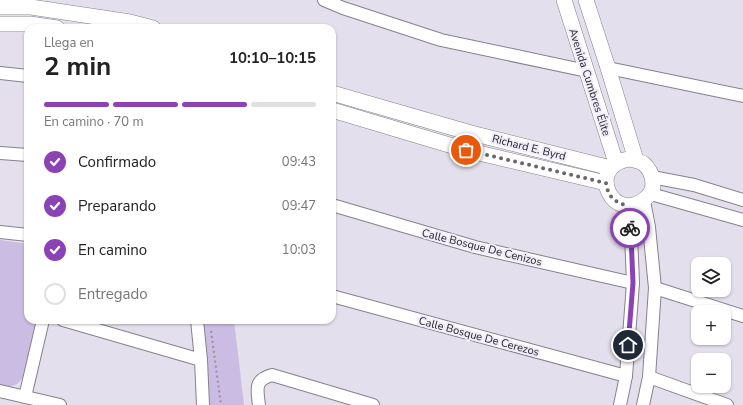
<!DOCTYPE html>
<html lang="es">
<meta charset="utf-8">
<style>
body{margin:0;font-family:"Nunito Sans",sans-serif;background:#f2f2f2;color:#222;height:100vh;display:flex;flex-direction:column;font-size:15px;white-space:nowrap}
*{box-sizing:border-box;margin:0}
p{font-size:13px;color:#767676}
.icon{flex:none;width:22px;height:22px;fill:none;stroke:currentColor;stroke-width:2;stroke-linecap:round;stroke-linejoin:round}
.map{position:relative;flex:1;overflow:hidden}
.drawer{position:absolute;left:24px;top:24px;width:312px;height:300px;display:flex;flex-direction:column;background:#fff;border-radius:12px;box-shadow:0 1px 3px #0004}
.drawer>*{flex:none}
.buttons{position:absolute;left:691px;top:257px;display:grid;gap:8px}
.buttons a{display:grid;place-items:center;width:40px;height:40px;border-radius:8px;background:#fff;box-shadow:0 1px 3px #0004;font-size:20px}
.pin{position:absolute;display:grid;place-items:center;width:34px;height:34px;color:#fff;margin:-17px;border:2px solid #fff;border-radius:50%;box-shadow:0 1px 4px #0007}
.courier{position:absolute;display:grid;place-items:center;width:40px;height:40px;margin:-20px;border:3px solid #8a42b4;border-radius:50%;background:#fff;color:#222;box-shadow:0 1px 5px #0007}
.headline em{font-style:normal;font-weight:700}
.headline div{display:flex;flex-direction:column-reverse}
.headline{display:flex;align-items:center;justify-content:space-between;height:68px;padding:0 20px}
h1{font-size:26px;font-weight:700;line-height:30px}
.bar{display:grid;grid-template-columns:repeat(4,1fr);gap:6px 4px;align-content:center;height:48px;padding:0 20px}
.bar i{height:5px;border-radius:3px;background:#e0e0e0}
.bar .current{background:#8a42b4}
.bar p{grid-column:span 4}
ol{padding:0 20px;list-style:none}
li{display:flex;align-items:center;gap:12px;height:44px}
li p{margin-inline-start:auto}
li .icon{padding:4px;border-radius:50%;background:#8a42b4;color:#fff;stroke-width:4}
li:last-child{color:#767676}
li i{width:22px;height:22px;border:2px solid #e0e0e0;border-radius:50%}
.map>svg:first-child{display:block}
.green{fill:#cbbce3}
.lines{fill:none;stroke-linecap:round;stroke-linejoin:round}
.minor-casing{stroke:#86818d;stroke-width:14}
.tertiary-casing{stroke:#86818d;stroke-width:16}
.path{stroke:#95919b;stroke-width:2;stroke-dasharray:2 3;stroke-linecap:butt}
.minor{stroke:#fff;stroke-width:12}
.tertiary{stroke:#fff;stroke-width:15}
.done{stroke:#68656d;stroke-width:4;stroke-dasharray:0 7.2}
.route{stroke:#8a42b4;stroke-width:5}
.labels{text-anchor:middle;stroke-width:4;stroke-linejoin:round;paint-order:stroke}
.street-label{font-size:11px;fill:#252328;stroke:#f1ecfa}
</style>
<div class="map">
<svg width="743" height="405" viewBox="0 0 743 405">
<rect width="100%" height="100%" fill="#e4dfec"/>
<g class="green">
<path d="M 0,240 L 28,244 L 28,320 L 36,320 L 25,371 C 21,384 13,390 0,384 Z"/>
<path d="M 201,320 L 234,320 L 244,405 L 209,405 Z"/>
</g>
<g class="lines">
<defs>
<g id="minor">
<path d="M 324,0 L 343,8 L 441,40 L 587,71"/>
<path d="M 608,68 L 743,96"/>
<path d="M 0,73 L 28,76"/>
<path d="M 0,153 L 28,155"/>
<path d="M 652,177 L 694,185 L 743,200"/>
<path d="M 651,194 L 743,220"/>
<path d="M 332,205 L 475,247 L 633,283"/>
<path d="M 0,232 L 28,235"/>
<path d="M 655,288 L 743,316"/>
<path d="M 332,296 L 626,376"/>
<path d="M 63,320 L 201,360"/>
<path d="M 197,320 L 201,360 L 203,405"/>
<path d="M 649,377 L 727,405"/>
<path d="M 0,391 L 60,405"/>
<path d="M 25,397 L 43,320"/>
<path d="M 259,405 C 257,389 254,380 272,375 L 373,405"/>
<path d="M 620,405 L 626,376 L 633,283 L 631,235 L 625,205"/>
<path d="M 643,405 L 649,377 L 655,288 L 649,227 L 644,201"/>
</g>
<g id="tertiary">
<path d="M 564,0 L 616,163"/>
<path d="M 586,0 L 608,68 L 636,160"/>
<path d="M 0,7 L 31,7 L 130,22 L 153,28"/>
<path d="M 0,24 L 30,24 L 57,28"/>
<path d="M 332,93 L 471,133 L 611,168"/>
<path d="M 332,110 L 466,150 L 606,183"/>
<path d="M 629,159 C 634,160 640,161 644,164 C 653,172 657,189 647,197 C 614,228 584,166 629,159 Z"/>
</g>
</defs>
<use href="#minor" class="minor-casing"/>
<use href="#tertiary" class="tertiary-casing"/>
<path class="path" d="M 211,331 L 221,405"/>
<use href="#minor" class="minor"/>
<use href="#tertiary" class="tertiary"/>
</g>
<g class="lines">
<path class="done" d="M 466,150 L 606,183 C 608,196 613,201 625,205 L 630,228"/>
<path class="route" d="M 628,345 L 633,283 L 631,235 L 630,228"/>
</g>
<g class="labels">
<g class="street-label">
<text transform="translate(590 82) rotate(72)" y="4">Avenida Cumbres Élite</text>
<text transform="translate(529 147) rotate(14)" y="4">Richard E. Byrd</text>
<text transform="translate(482 247) rotate(14)" y="4">Calle Bosque De Cenizos</text>
<text transform="translate(479 336) rotate(15)" y="4">Calle Bosque De Cerezos</text>
</g>
</g>
</svg>
<div class="buttons">
<a><svg class="icon" aria-label="layers" viewBox="0 0 24 24"><path d="M12 4l9 5-9 5-9-5zM3 14l9 5 9-5"/></svg></a>
<a>+</a>
<a>−</a>
</div>
<div class="pin" style="left:466px;top:150px;background:#ea580c"><svg class="icon" aria-label="bag" viewBox="0 0 24 24"><path d="M5 8h14l-1 12H6zM9 8a3 3 0 0 1 6 0"/></svg></div>
<div class="pin" style="left:628px;top:345px;background:#1f2937"><svg class="icon" aria-label="home" viewBox="0 0 24 24"><path d="M3 11l9-7 9 7M6 9v11h12V9"/></svg></div>
<div class="courier" style="left:630px;top:228px"><svg class="icon" aria-label="bike" viewBox="0 0 24 24"><circle cx="6" cy="16" r="4"/><circle cx="18" cy="16" r="4"/><path d="M6 16l4-8h5l3 8M10 8l3 8H6M13 5h3"/></svg></div>
<section class="drawer">
<div class="headline"><div><h1>2 min</h1><p>Llega en</p></div><em>10:10–10:15</em></div>
<div class="bar"><i class="current"></i><i class="current"></i><i class="current"></i><i></i><p>En camino · 70 m</p></div>
<ol>
<li><svg class="icon" aria-label="check" viewBox="0 0 24 24"><path d="M5 12l5 5 9-10"/></svg>Confirmado<p>09:43</p></li>
<li><svg class="icon" aria-label="check" viewBox="0 0 24 24"><path d="M5 12l5 5 9-10"/></svg>Preparando<p>09:47</p></li>
<li><svg class="icon" aria-label="check" viewBox="0 0 24 24"><path d="M5 12l5 5 9-10"/></svg>En camino<p>10:03</p></li>
<li><i></i>Entregado</li>
</ol>
</section>
</div>
